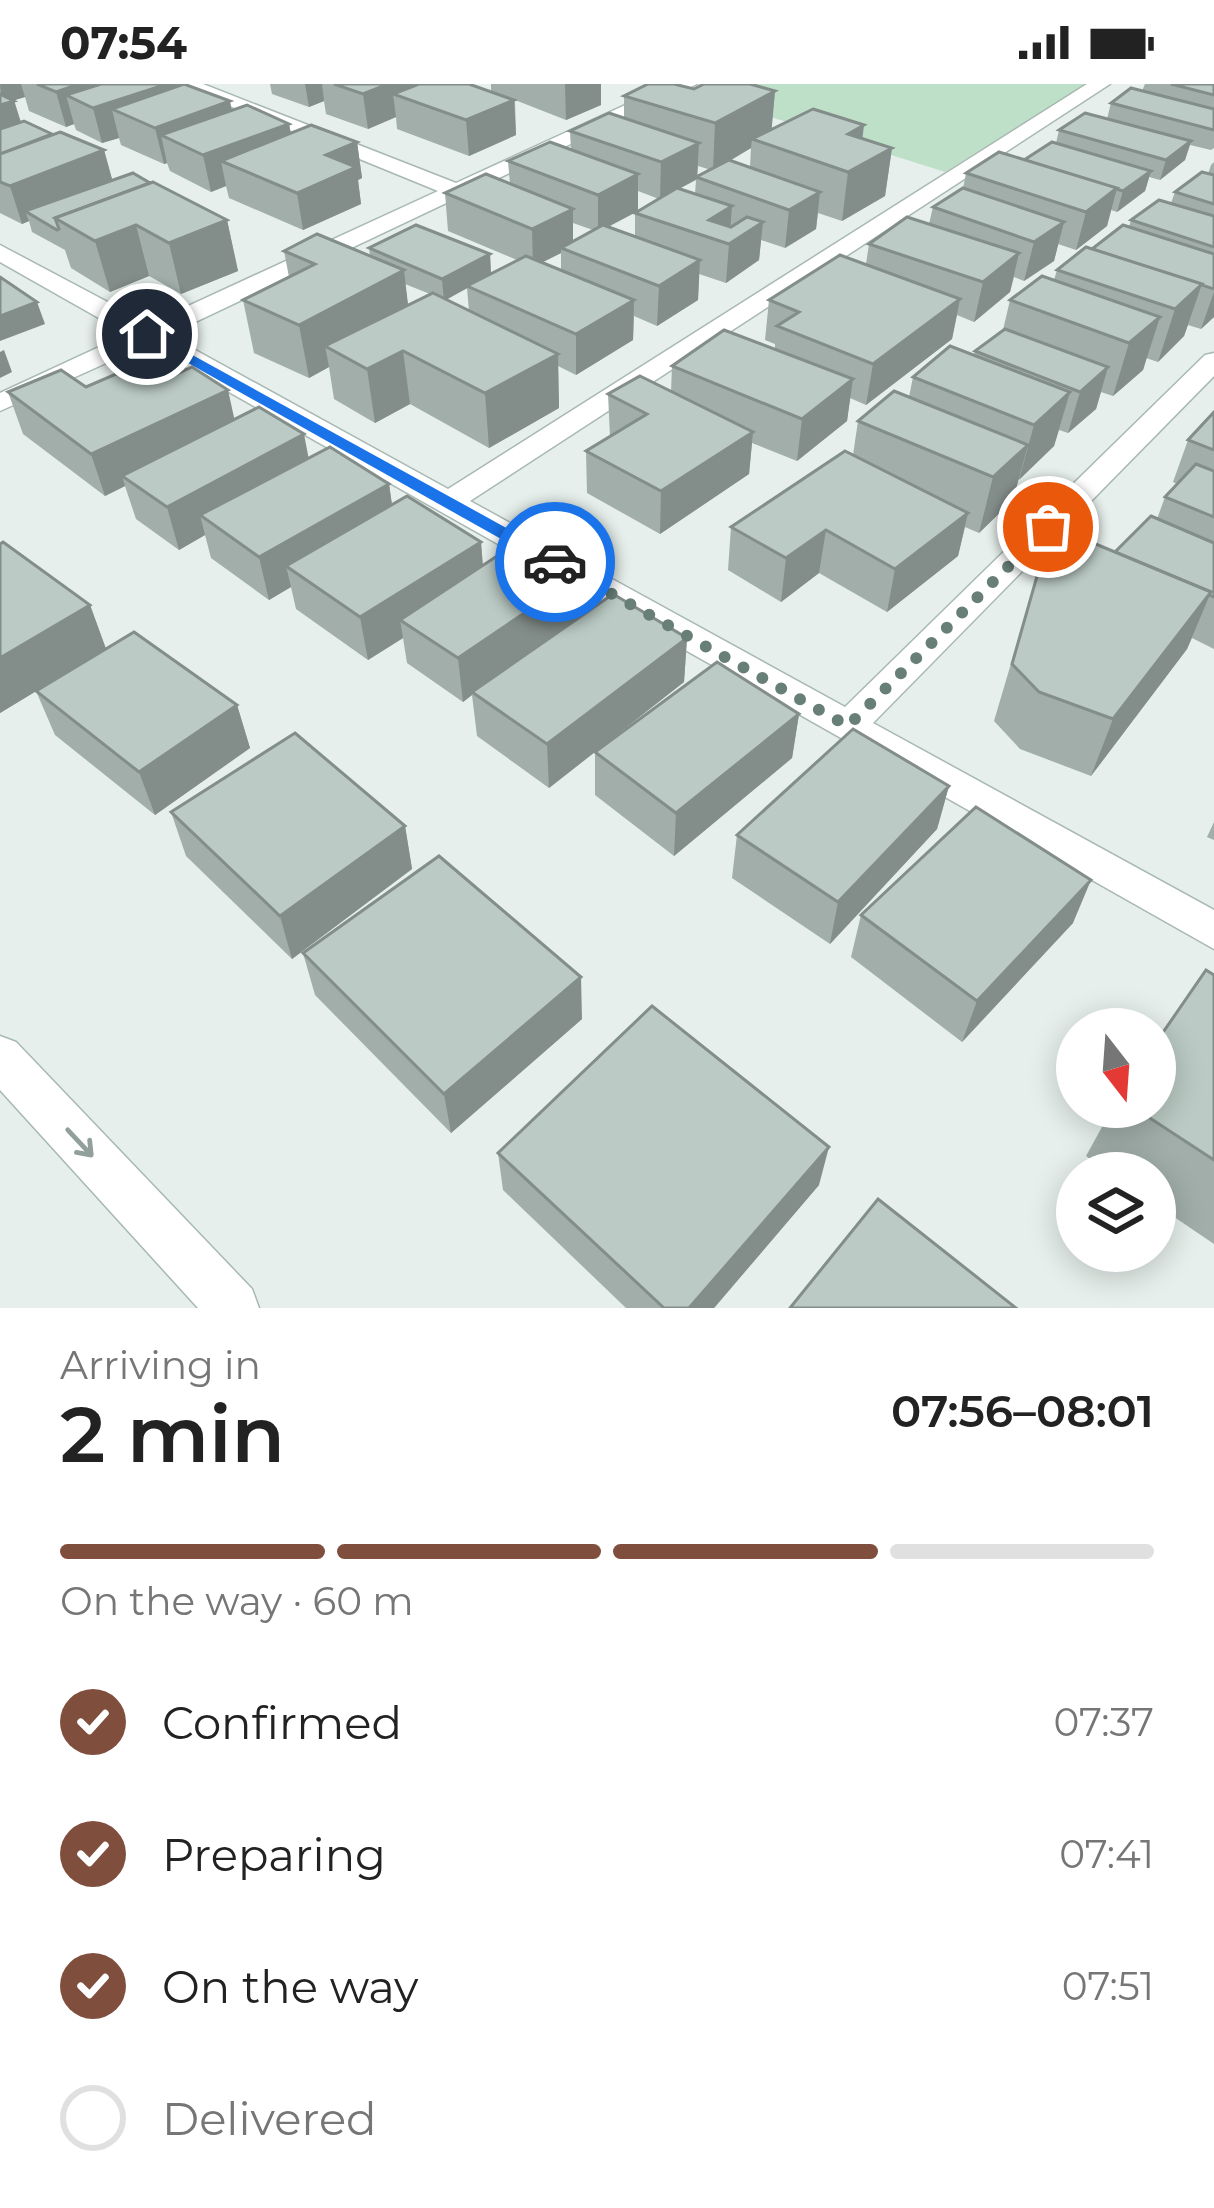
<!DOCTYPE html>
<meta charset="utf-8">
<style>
body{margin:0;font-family:Montserrat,sans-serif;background:#f6f6f6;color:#222;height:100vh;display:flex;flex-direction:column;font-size:45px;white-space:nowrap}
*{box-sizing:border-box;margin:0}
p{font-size:39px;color:#767676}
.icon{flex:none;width:66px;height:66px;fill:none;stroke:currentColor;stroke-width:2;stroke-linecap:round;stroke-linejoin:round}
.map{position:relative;height:1224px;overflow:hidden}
.details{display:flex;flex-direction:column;background:#fff;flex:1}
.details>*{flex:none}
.needle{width:78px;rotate:163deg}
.controls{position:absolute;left:1056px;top:924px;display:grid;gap:24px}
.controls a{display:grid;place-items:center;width:120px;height:120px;border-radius:50%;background:#fff;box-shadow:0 6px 30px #0003;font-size:60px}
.pin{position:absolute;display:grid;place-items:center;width:102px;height:102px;color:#fff;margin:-51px;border:6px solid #fff;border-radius:50%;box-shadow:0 3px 12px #0007}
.courier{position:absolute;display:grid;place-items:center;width:120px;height:120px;margin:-60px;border:9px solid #1a73e8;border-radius:50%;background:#fff;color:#222;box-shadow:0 3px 15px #0007}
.overview em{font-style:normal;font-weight:600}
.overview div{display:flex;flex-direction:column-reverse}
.overview{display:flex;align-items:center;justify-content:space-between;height:204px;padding:0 60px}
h1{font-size:78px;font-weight:600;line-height:90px}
.bar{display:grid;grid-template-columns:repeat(4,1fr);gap:18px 12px;align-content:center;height:144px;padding:0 60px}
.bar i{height:15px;border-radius:9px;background:#e0e0e0}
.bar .current{background:#804e3d}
.bar p{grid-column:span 4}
ol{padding:0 60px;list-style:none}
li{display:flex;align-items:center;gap:36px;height:132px}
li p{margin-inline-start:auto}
li .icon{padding:12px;border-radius:50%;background:#804e3d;color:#fff;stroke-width:4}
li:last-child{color:#767676}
li i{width:66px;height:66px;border:6px solid #e0e0e0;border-radius:50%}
.status{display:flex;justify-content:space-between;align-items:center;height:84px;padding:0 60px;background:#fff;direction:ltr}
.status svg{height:33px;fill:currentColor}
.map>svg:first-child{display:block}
.green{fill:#bfe0c8}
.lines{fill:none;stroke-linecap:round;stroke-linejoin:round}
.minor-casing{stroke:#a8b8b2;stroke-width:3}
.minor{fill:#fff;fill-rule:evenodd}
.wall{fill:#a1aea9;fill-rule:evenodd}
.shaded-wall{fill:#838d89}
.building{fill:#bbcac4;stroke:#838d89;stroke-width:3}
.oneway{stroke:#92a09c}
.route{fill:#1a73e8}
.done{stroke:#687f78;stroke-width:12;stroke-dasharray:0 21.6}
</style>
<div class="status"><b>07:54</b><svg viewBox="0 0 49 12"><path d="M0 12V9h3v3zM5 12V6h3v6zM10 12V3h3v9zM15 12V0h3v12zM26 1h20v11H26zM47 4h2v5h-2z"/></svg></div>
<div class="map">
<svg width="1214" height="1224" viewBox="0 0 1214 1224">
<rect width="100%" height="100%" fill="#e6efeb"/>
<path class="green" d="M 709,0 L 1087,0 L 945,88 L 692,8 Z"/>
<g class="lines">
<defs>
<g id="minor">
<path d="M 176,0 L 203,0 L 456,99 L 671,0 L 697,0 L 168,251 L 448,405 L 1087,0 L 1110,0 L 470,417 L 845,623 L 1205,271 L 1214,269 L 1214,292 L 873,639 L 1214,826 L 1214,865 L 146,261 L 0,327 L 0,309 L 127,250 L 0,178 L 0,161 L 149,240 L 438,107 Z"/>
<path d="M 0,952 L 16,958 L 252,1205 L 259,1224 L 198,1224 L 0,1006 Z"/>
</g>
</defs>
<use href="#minor" class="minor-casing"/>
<use href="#minor" class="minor"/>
</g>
<g class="wall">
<path d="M 0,0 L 180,0 L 232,27 L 289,40 L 291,49 L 357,58 L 362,94 L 358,96 L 361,120 L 303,146 L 229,114 L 226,102 L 211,108 L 170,87 L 167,79 L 164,80 L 121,61 L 119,54 L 102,59 L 76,46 L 74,40 L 66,43 L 29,27 L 25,13 L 14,16 L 21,38 L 52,50 L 104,66 L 112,96 L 227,136 L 238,187 L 181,210 L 149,192 L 110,208 L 71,184 L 65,166 L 32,148 L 29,137 L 22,140 L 0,129 Z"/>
<path d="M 270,0 L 469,0 L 491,7 L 491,0 L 601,0 L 601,21 L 566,36 L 515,16 L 516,51 L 469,72 L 397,45 L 396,33 L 368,45 L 326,30 L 324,17 L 309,23 L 272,10 Z"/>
<path d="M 1145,0 L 1214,0 L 1214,64 L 1211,66 L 1190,61 L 1185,76 L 1160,96 L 1149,93 L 1145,107 L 1117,128 L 1111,126 L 1107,142 L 1076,166 L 1058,160 L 1054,177 L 1024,197 L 1014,193 L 1010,208 L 974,238 L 957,231 L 952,255 L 866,321 L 850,314 L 847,337 L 797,377 L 752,359 L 749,390 L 660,450 L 587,409 L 586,367 L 610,353 L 608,310 L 671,308 L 672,282 L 775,265 L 775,260 L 765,256 L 769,216 L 866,180 L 869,160 L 929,140 L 933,123 L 963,105 L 966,89 L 1024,76 L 1056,59 L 1059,46 L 1107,35 L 1111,19 L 1142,7 Z"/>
<path d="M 694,5 L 775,7 L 771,46 L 862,55 L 892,64 L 885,112 L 842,137 L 818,129 L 816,145 L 785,164 L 761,156 L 759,176 L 726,199 L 699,190 L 698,216 L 657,242 L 634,232 L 633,256 L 576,291 L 558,282 L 559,324 L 489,364 L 410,320 L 375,339 L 334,315 L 329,283 L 309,294 L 254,269 L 243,216 L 289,193 L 284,167 L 370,172 L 369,164 L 490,170 L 491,190 L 517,176 L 448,147 L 445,109 L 510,100 L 508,77 L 571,66 L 570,47 L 624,34 L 624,12 ZM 751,64 L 750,83 L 730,77 ZM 698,82 L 711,86 L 697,93 ZM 696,96 L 695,110 L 679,105 ZM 638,107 L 659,115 L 635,129 L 635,152 L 608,143 L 638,127 ZM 573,139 L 593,146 L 573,157 ZM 561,169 L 561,186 L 543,178 ZM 405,200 L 430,210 L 408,221 ZM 467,204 L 469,227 L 446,215 Z"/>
<path d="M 1214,78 L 1214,233 L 1201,245 L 1188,241 L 1184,252 L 1158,278 L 1146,274 L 1143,286 L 1113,312 L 1101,308 L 1096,325 L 1068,349 L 1059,346 L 1054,362 L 1018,396 L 1013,416 L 979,449 L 965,443 L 958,472 L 887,528 L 819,489 L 781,518 L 728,486 L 731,443 L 853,371 L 858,337 L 909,313 L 913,293 L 974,272 L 975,267 L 1003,246 L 1010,216 L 1054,196 L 1057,186 L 1129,143 L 1131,136 L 1171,119 L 1175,108 L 1208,90 L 1211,81 Z"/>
<path d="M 162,297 L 309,374 L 389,400 L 392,421 L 481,458 L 483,481 L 582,531 L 687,554 L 684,598 L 597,666 L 799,630 L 792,674 L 674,772 L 595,711 L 595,668 L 549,704 L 477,652 L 472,611 L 463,618 L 407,579 L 403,554 L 368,576 L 296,525 L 291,503 L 269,516 L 211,474 L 205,451 L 179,466 L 136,435 L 125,402 L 105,412 L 23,350 L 8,308 Z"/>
<path d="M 1214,328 L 1214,565 L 1192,554 L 1187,565 L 1091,692 L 1020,665 L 994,637 L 1041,478 L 1115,468 L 1157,435 L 1165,413 L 1177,400 L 1173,398 L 1188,356 Z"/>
<path d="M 0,460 L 90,521 L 106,565 L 237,621 L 250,664 L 155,731 L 55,651 L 36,607 L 0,629 Z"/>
<path d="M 949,702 L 937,745 L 830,860 L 732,794 L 737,751 Z"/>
<path d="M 171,728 L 405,742 L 412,785 L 292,875 L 186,772 Z"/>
<path d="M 1214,738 L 1214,756 L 1207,753 Z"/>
<path d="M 861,831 L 1073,839 L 962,958 L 851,873 Z"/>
<path d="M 303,869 L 582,935 L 451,1049 L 315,911 Z"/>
<path d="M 1214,891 L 1214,1160 L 1155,1120 L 1155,1089 L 1110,1089 L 1086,1072 L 1113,1023 L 1155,1023 Z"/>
<path d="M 498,1069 L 819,1101 L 714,1224 L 626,1224 L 503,1106 Z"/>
</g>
<g class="shaded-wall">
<path d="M 0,0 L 21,0 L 25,13 L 2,20 Z"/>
<path d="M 79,0 L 180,0 L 187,31 L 112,26 L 119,54 L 102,59 L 93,24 L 66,11 L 74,40 L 66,43 L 56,8 Z"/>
<path d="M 305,0 L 322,0 L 324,17 L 309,23 Z"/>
<path d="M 388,0 L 433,0 L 393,10 L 396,33 L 368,45 L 363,10 Z"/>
<path d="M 565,0 L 601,0 L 601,21 L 566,36 Z"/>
<path d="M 775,7 L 771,53 L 752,55 L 751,64 L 713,86 L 715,39 Z"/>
<path d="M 514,16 L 516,51 L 469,72 L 466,36 Z"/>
<path d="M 14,17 L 25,52 L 0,60 L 0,21 Z"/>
<path d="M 230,17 L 237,52 L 161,51 L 167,79 L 164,80 L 155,44 Z"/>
<path d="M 289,40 L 295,76 L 221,77 L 226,102 L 211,108 L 203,71 Z"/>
<path d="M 864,41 L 859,82 L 892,64 L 885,112 L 842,137 L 848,88 L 848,50 Z"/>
<path d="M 1191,57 L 1185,76 L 1160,96 L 1166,76 Z"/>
<path d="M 357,58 L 362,94 L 358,96 L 361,120 L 303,146 L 297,109 L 326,71 Z"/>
<path d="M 699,59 L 697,95 L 660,115 L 661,78 Z"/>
<path d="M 104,66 L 114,102 L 25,127 L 29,137 L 22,140 L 10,102 Z"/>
<path d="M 1151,87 L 1145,107 L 1117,128 L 1123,107 Z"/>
<path d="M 638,90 L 638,127 L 598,148 L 598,111 Z"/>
<path d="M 1117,104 L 1107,142 L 1076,166 L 1086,128 Z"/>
<path d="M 820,108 L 816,145 L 785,164 L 789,126 Z"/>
<path d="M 732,122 L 729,160 L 709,136 Z"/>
<path d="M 573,125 L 573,163 L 561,164 L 561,169 L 533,183 L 532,145 Z"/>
<path d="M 227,136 L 238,187 L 181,210 L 169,159 Z"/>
<path d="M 763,138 L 759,176 L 726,199 L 729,160 Z"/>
<path d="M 1064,138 L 1054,177 L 1024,197 L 1034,158 Z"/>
<path d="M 136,141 L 149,192 L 110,208 L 95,157 Z"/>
<path d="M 1019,169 L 1010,208 L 974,238 L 983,198 Z"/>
<path d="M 490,170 L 491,191 L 444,217 L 442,195 Z"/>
<path d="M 700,176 L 698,216 L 657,242 L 659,202 Z"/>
<path d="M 404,186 L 410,238 L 325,262 L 329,283 L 309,294 L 299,241 Z"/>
<path d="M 1202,200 L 1184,252 L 1158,278 L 1175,225 Z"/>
<path d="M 1214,208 L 1214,233 L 1201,245 Z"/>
<path d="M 960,215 L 952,255 L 866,321 L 873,280 Z"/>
<path d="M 634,216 L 633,256 L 576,291 L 576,250 Z"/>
<path d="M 37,218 L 45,240 L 0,257 L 0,232 Z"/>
<path d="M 1160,233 L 1143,286 L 1113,312 L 1129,259 Z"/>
<path d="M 4,266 L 12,288 L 0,294 L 0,268 Z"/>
<path d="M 403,267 L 410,320 L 375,339 L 367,285 Z"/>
<path d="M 558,270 L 559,324 L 489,364 L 485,309 Z"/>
<path d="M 1108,283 L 1096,325 L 1068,349 L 1080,308 Z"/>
<path d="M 853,295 L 847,337 L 797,377 L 802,335 Z"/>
<path d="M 228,306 L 237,347 L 122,392 L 125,402 L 105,412 L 91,370 Z"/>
<path d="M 1070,308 L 1054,362 L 1019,396 L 1034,341 Z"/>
<path d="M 753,348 L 749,390 L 660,450 L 661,407 Z"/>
<path d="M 304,350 L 312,392 L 200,431 L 205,451 L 179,466 L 167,423 Z"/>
<path d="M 1028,361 L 1013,416 L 979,449 L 993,393 Z"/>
<path d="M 389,400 L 395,442 L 286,482 L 291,503 L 269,516 L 259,473 Z"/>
<path d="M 968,429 L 958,472 L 887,528 L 895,485 Z"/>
<path d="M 826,446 L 819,489 L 781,518 L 786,474 Z"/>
<path d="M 481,458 L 484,502 L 400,536 L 403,554 L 368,576 L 360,533 Z"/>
<path d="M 582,490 L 583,533 L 472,608 L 472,611 L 463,618 L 458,574 Z"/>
<path d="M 1211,508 L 1187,565 L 1091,692 L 1113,635 Z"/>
<path d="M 90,521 L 106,565 L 0,629 L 0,574 Z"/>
<path d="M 687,554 L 684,598 L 549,704 L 547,660 Z"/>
<path d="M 237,621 L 250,664 L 155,731 L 139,688 Z"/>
<path d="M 799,630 L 792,674 L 674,772 L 676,729 Z"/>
<path d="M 949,702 L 937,745 L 830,860 L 838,818 Z"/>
<path d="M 405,742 L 412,785 L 292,875 L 280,832 Z"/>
<path d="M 1091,796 L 1073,839 L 962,958 L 977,917 Z"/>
<path d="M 581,893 L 582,935 L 451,1049 L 444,1010 Z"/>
<path d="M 829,1063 L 819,1101 L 714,1224 L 689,1224 Z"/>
</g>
<g class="building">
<path d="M 37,0 L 79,0 L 56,8 Z"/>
<path d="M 101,0 L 167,0 L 93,24 L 66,11 Z"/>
<path d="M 184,0 L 230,17 L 155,44 L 112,25 Z"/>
<path d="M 334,0 L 388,0 L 363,10 Z"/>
<path d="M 419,0 L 469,0 L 514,16 L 466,36 L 393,10 Z"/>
<path d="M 648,0 L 674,0 L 694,5 L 704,0 L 750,0 L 775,7 L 715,39 L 624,12 Z"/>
<path d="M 1171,0 L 1214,0 L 1214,11 Z"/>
<path d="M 1131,4 L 1214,25 L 1214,46 L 1111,19 Z"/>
<path d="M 0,10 L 14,17 L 0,21 Z"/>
<path d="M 247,21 L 289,40 L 203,71 L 161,51 Z"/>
<path d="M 813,25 L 864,41 L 848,50 L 892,64 L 848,88 L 752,55 Z"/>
<path d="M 609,29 L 699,59 L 661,78 L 570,47 Z"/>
<path d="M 1085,29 L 1191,57 L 1166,76 L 1059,46 Z"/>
<path d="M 24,37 L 52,50 L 0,70 L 0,45 Z"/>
<path d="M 311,41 L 357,58 L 326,71 L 356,83 L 297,109 L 221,77 Z"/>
<path d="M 60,48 L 104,66 L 10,102 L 0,98 L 0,70 Z"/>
<path d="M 550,58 L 638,90 L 598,111 L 508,77 Z"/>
<path d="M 1052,58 L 1151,87 L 1123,107 L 1024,76 Z"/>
<path d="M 999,68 L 1117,104 L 1086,128 L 966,89 Z"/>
<path d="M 729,76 L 820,108 L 789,126 L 696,93 Z"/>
<path d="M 1202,88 L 1214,91 L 1214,120 L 1175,108 Z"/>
<path d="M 133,89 L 150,99 L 55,134 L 59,145 L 57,146 L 25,127 Z"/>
<path d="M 486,90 L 573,125 L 532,145 L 445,109 Z"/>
<path d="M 153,98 L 227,136 L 169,159 L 136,141 L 95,157 L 55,134 Z"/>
<path d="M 677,104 L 732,122 L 709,136 L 731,143 L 747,133 L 763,138 L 729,160 L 635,129 Z"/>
<path d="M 963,104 L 1064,138 L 1034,158 L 933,123 Z"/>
<path d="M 1159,116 L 1214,132 L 1214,163 L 1131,136 Z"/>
<path d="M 907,133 L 1019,169 L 983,198 L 869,160 Z"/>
<path d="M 416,141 L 490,170 L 442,195 L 369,164 Z"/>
<path d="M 603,141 L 700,176 L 659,202 L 561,164 Z"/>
<path d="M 1123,141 L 1214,170 L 1214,205 L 1092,165 Z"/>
<path d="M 317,150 L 404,186 L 299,241 L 243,216 L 315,180 L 284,167 Z"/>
<path d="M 1086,163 L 1202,200 L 1175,225 L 1057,186 Z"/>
<path d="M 840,171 L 960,215 L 873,280 L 777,242 L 799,228 L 769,216 Z"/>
<path d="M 526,172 L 634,216 L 576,250 L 467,202 Z"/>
<path d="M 1042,192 L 1160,233 L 1129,259 L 1010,216 Z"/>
<path d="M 0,193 L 37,218 L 0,232 Z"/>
<path d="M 433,209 L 558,270 L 485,309 L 403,267 L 367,285 L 325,262 Z"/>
<path d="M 1005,245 L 1108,283 L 1080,308 L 975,267 Z"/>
<path d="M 724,246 L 853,295 L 802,335 L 672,282 Z"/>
<path d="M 950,262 L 1070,308 L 1034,341 L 913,293 Z"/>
<path d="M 137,281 L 162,297 L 192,283 L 228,306 L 91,370 L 8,308 L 61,286 L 86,303 Z"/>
<path d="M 640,292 L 753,348 L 661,407 L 586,367 L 647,330 L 608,310 Z"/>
<path d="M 894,307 L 1028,361 L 993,393 L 858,337 Z"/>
<path d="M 259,323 L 304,350 L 167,423 L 122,392 Z"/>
<path d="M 1214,328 L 1214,366 L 1188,356 Z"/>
<path d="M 330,363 L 389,400 L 259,473 L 200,431 Z"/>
<path d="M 845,367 L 968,429 L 895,485 L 826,446 L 786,474 L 731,443 Z"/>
<path d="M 1196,380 L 1214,387 L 1214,433 L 1165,413 Z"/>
<path d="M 407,412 L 481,458 L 360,533 L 286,482 Z"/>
<path d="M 1151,432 L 1214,459 L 1214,513 L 1209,511 L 1211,508 L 1115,468 Z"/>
<path d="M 1074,451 L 1211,508 L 1113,635 L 1039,608 L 1012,580 L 1041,478 Z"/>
<path d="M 523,455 L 582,490 L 458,574 L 400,536 Z"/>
<path d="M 3,458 L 90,521 L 0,574 L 0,460 Z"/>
<path d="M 613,510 L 687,554 L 547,660 L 472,608 Z"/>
<path d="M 134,548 L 237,621 L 139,688 L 36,607 Z"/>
<path d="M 717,578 L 799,630 L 676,729 L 595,668 Z"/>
<path d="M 853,645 L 949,702 L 838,818 L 737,751 Z"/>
<path d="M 295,649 L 405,742 L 280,832 L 171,728 Z"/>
<path d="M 976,723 L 1091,796 L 977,917 L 861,831 Z"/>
<path d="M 439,772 L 581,893 L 444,1010 L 303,869 Z"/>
<path d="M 1206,886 L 1214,891 L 1214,1076 L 1133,1023 L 1155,1023 L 1155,960 Z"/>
<path d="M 652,922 L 829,1063 L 689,1224 L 664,1224 L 498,1069 Z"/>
<path d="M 878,1115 L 1016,1224 L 790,1224 Z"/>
</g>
<defs><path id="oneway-shaft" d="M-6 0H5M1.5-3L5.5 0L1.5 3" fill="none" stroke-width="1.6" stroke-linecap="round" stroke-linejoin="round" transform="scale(3)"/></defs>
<use class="oneway" href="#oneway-shaft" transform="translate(80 1059) rotate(47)"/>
<path class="route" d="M 147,246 L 561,474 L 563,478 L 549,482 L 142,253 Z"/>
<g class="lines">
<path class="done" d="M 555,478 L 848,642 L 1048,443"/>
</g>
</svg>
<div class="controls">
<a><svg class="needle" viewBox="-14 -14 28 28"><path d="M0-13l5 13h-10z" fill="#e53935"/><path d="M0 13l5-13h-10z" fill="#767676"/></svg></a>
<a><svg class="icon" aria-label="layers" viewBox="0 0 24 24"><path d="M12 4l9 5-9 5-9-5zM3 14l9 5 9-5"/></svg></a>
</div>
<div class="pin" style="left:1048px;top:443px;background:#ea580c"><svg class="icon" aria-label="bag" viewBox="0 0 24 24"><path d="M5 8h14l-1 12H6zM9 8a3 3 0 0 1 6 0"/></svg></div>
<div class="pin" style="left:147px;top:250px;background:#1f2937"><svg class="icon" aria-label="home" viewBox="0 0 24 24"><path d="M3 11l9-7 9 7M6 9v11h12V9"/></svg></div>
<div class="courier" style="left:555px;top:478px"><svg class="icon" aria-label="car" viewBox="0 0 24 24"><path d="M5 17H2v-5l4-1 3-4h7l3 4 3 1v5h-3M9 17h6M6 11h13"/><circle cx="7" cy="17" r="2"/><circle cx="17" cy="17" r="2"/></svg></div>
</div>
<section class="details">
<div class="overview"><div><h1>2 min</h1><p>Arriving in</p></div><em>07:56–08:01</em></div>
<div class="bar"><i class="current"></i><i class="current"></i><i class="current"></i><i></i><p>On the way · 60 m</p></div>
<ol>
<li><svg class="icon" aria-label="check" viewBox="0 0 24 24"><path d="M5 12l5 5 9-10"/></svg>Confirmed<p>07:37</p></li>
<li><svg class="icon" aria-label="check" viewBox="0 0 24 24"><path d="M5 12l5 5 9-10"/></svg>Preparing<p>07:41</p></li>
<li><svg class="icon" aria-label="check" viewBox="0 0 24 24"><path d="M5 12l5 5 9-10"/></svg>On the way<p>07:51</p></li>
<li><i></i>Delivered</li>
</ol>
</section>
